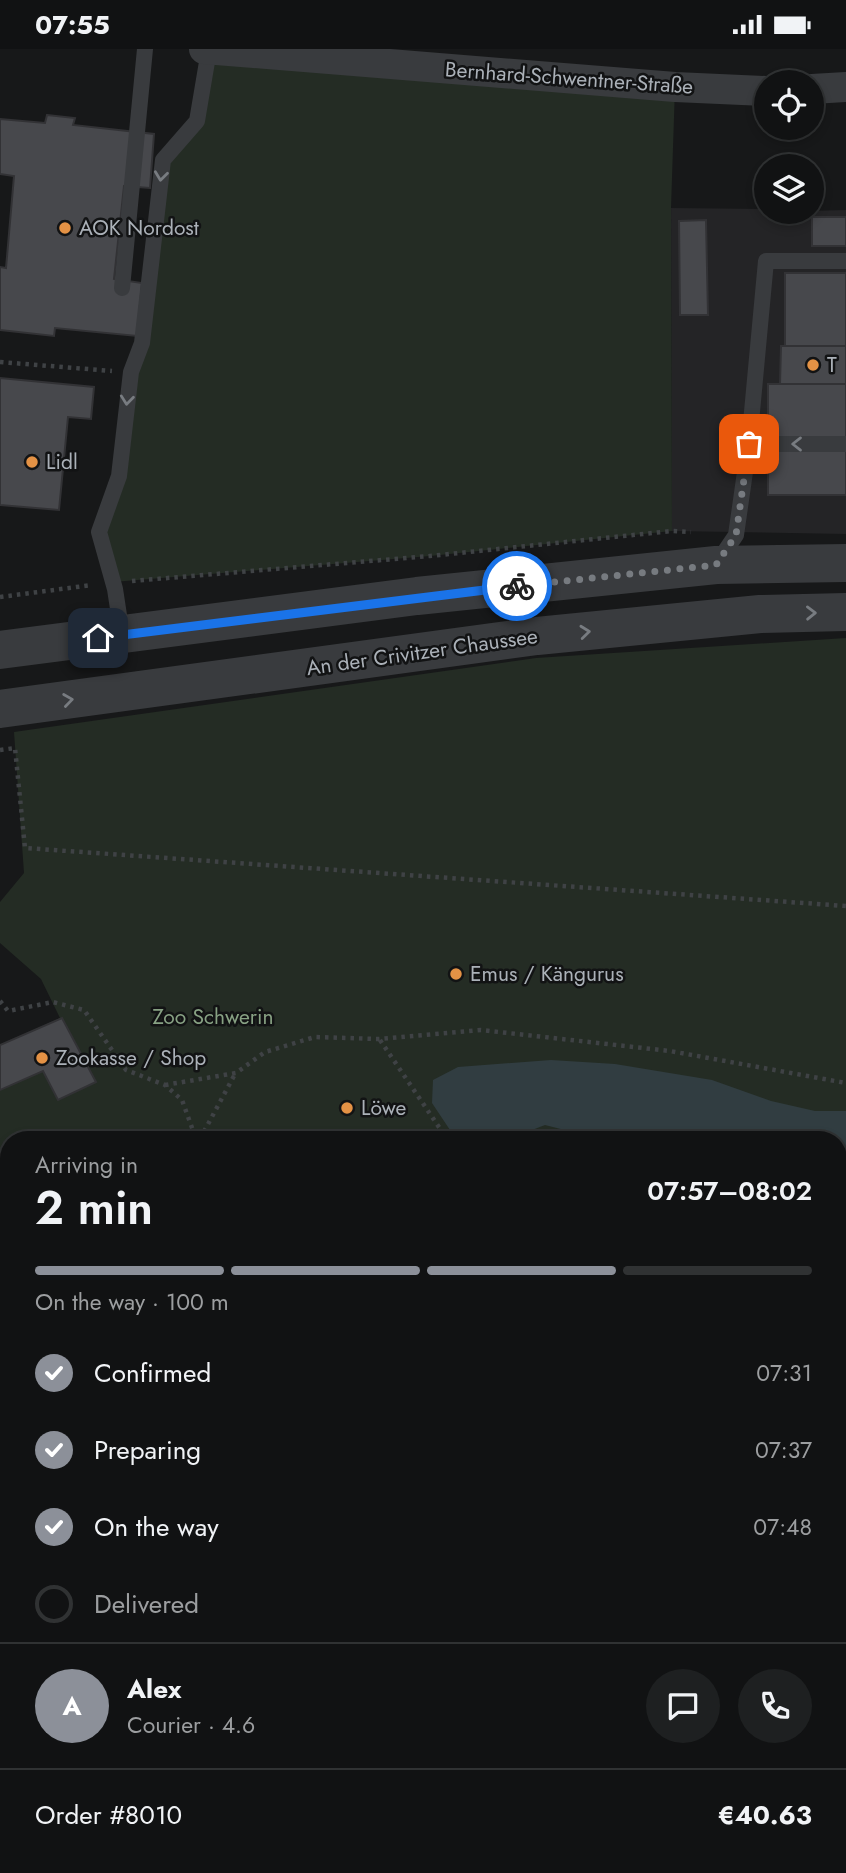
<!DOCTYPE html>
<meta charset="utf-8">
<style>
body{margin:0;font-family:Jost,sans-serif;background:#1e2021;color:#f1f3f6;height:100vh;display:flex;flex-direction:column;font-size:26px;white-space:nowrap}
*{box-sizing:border-box;margin:0}
p{font-size:23px;color:#9c9ea0}
.icon{flex:none;width:38px;height:38px;fill:none;stroke:currentColor;stroke-width:2;stroke-linecap:round;stroke-linejoin:round}
.map{position:relative;flex:1;overflow:hidden}
.panel{position:absolute;left:0px;top:1082px;width:847px;height:744px;display:flex;flex-direction:column;background:#111213;border-radius:28px 28px 0 0;box-shadow:0 4px 10px #0003,0 0 0 2px #303233}
.panel>*{flex:none}
.controls{position:absolute;left:754px;top:21px;display:grid;gap:14px}
.controls a{display:grid;place-items:center;width:70px;height:70px;border-radius:50%;background:#111213;box-shadow:0 4px 10px #0003,0 0 0 2px #303233;font-size:35px}
.pin{position:absolute;display:grid;place-items:center;width:60px;height:60px;color:#fff;margin:-30px;border-radius:14px;box-shadow:0 4px 10px #0006}
.courier{position:absolute;display:grid;place-items:center;width:70px;height:70px;margin:-35px;border:5px solid #1a73e8;border-radius:50%;background:#fff;color:#222;box-shadow:0 2px 9px #0007}
.summary em{font-style:normal;font-weight:600}
.summary div{display:flex;flex-direction:column-reverse}
.summary{display:flex;align-items:center;justify-content:space-between;height:119px;padding:0 35px}
h1{font-size:46px;font-weight:600;line-height:52px}
.bar{display:grid;grid-template-columns:repeat(4,1fr);gap:10px 7px;align-content:center;height:84px;padding:0 35px}
.bar i{height:9px;border-radius:5px;background:#303233}
.bar .active{background:#8c9099}
.bar p{grid-column:span 4}
.line{display:flex;align-items:center;gap:18px;padding:0 35px;border-top:2px solid #303233}
.line div{flex:1}
.round{display:grid;place-items:center;flex:none;width:74px;height:74px;border-radius:37px;background:#1e2021}
ol{padding:0 35px;list-style:none}
li{display:flex;align-items:center;gap:21px;height:77px}
li p{margin-inline-start:auto}
li .icon{padding:7px;border-radius:50%;background:#8c9099;color:#fff;stroke-width:4}
li:last-child{color:#9c9ea0}
li i{width:38px;height:38px;border:4px solid #303233;border-radius:50%}
.status{display:flex;justify-content:space-between;align-items:center;height:49px;padding:0 35px;background:#111213;direction:ltr}
.status svg{height:19px;fill:currentColor}
.map>svg:first-child{display:block}
.built{fill:#242426}
.green{fill:#242c24;fill-rule:evenodd}
.water{fill:#313d41}
.building{fill:#47484c;stroke:#323235;stroke-width:2}
.lines{fill:none;stroke-linecap:round;stroke-linejoin:round}
.path{stroke:#3f4245;stroke-width:4.5;stroke-dasharray:3.5 5;stroke-linecap:butt}
.service{stroke:#393b3e;stroke-width:16}
.minor{stroke:#393b3e;stroke-width:30}
.tertiary{stroke:#393b3e;stroke-width:38}
.oneway{stroke:#787c81}
.done{stroke:#777b80;stroke-width:7;stroke-dasharray:0 12.6}
.route{stroke:#1a73e8;stroke-width:9}
.poi-dot{fill:#e49245;stroke:#121314;stroke-width:2.5}
.labels{text-anchor:middle;stroke-width:5;stroke-linejoin:round;paint-order:stroke}
.street-label{font-size:21px;fill:#abb1b8;stroke:#121314}
.poi-label{font-size:21px;fill:#abb1b8;stroke:#121314;text-anchor:start}
.park-label{font-size:21px;fill:#87a183;stroke:#121314}
</style>
<div class="status"><b>07:55</b><svg viewBox="0 0 49 12"><path d="M0 12V9h3v3zM5 12V6h3v6zM10 12V3h3v9zM15 12V0h3v12zM26 1h20v11H26zM47 4h2v5h-2z"/></svg></div>
<div class="map">
<svg width="846" height="1824" viewBox="0 0 846 1824">
<rect width="100%" height="100%" fill="#171819"/>
<path class="built" d="M 671,159 L 766,160 L 766,163 L 846,161 L 846,485 L 672,482 Z"/>
<g class="green">
<path d="M 209,1 L 675,38 L 671,159 L 672,482 L 430,507 L 113,533 L 99,483 L 119,427 L 163,111 L 197,72 Z"/>
<path d="M 846,589 L 846,1824 L 0,1824 L 0,996 L 60,969 L 41,930 L 0,894 L 0,853 L 24,824 L 14,683 L 536,609 ZM 9,1090 L 838,1090 L 838,1816 L 9,1816 Z"/>
</g>
<g class="water">
<path d="M 551,1011 L 615,1015 L 712,1031 L 771,1052 L 815,1062 L 846,1062 L 846,1147 L 838,1143 L 838,1090 L 600,1090 L 545,1076 L 519,1086 L 519,1090 L 456,1090 L 432,1054 L 433,1031 L 458,1018 Z"/>
<path d="M 838,1178 L 846,1181 L 846,1234 L 838,1232 Z"/>
<path d="M 838,1297 L 846,1302 L 846,1461 L 838,1463 Z"/>
</g>
<g class="building">
<path d="M 47,66 L 75,69 L 73,76 L 154,85 L 150,139 L 124,137 L 114,230 L 142,234 L 137,287 L 55,279 L 54,287 L 0,281 L 0,218 L 6,219 L 14,127 L 0,125 L 0,70 L 45,74 Z"/>
<rect x="812" y="168" width="34" height="29"/>
<path d="M 706,171 L 708,266 L 680,266 L 679,172 Z"/>
<rect x="785" y="224" width="61" height="73"/>
<path d="M 781,297 L 846,297 L 846,335 L 780,335 Z"/>
<path d="M 0,329 L 94,338 L 91,370 L 68,368 L 59,461 L 0,456 Z"/>
<rect x="768" y="335" width="78" height="111"/>
<path d="M 62,969 L 96,1033 L 58,1051 L 43,1022 L 0,1041 L 0,996 Z"/>
</g>
<g class="lines">
<g class="path">
<path d="M 0,313 L 112,322"/>
<path d="M 132,532 L 430,507 L 672,482 L 691,483"/>
<path d="M 0,548 L 92,536"/>
<path d="M 0,701 L 15,699 L 25,799 L 846,857"/>
<path d="M 0,952 L 8,962 L 53,953 L 84,961 L 126,1021 L 165,1036 L 182,1051 L 196,1090"/>
<path d="M 380,991 L 447,1090"/>
<path d="M 165,1036 L 236,1024 L 265,1003 L 315,988 L 379,990 L 481,981 L 670,1002 L 846,1034"/>
<path d="M 200,1090 L 235,1025"/>
<path d="M 0,1438 L 9,1419"/>
<path d="M 0,1478 L 9,1482"/>
<path d="M 838,1534 L 846,1531"/>
<path d="M 0,1535 L 1,1529 L 9,1520"/>
<path d="M 0,1639 L 9,1654"/>
<path d="M 838,1652 L 846,1668"/>
<path d="M 838,1802 L 846,1809"/>
<path d="M 174,1816 L 185,1824"/>
<path d="M 314,1816 L 320,1824"/>
<path d="M 344,1824 L 357,1816"/>
</g>
<g class="service">
<path d="M 122,239 L 145,0"/>
<path d="M 749,395 L 846,395"/>
<path d="M 717,514 L 736,486 L 749,395 L 766,212 L 846,212"/>
<path d="M 122,586 L 115,540 L 99,483 L 119,427 L 131,323 L 142,294 L 163,111 L 197,72 L 209,1"/>
</g>
<g class="minor">
<path d="M 204,0 L 675,38 L 766,42"/>
<path d="M 812,40 L 846,38"/>
</g>
<g class="tertiary">
<path d="M 0,601 L 417,547 L 716,516 L 846,514"/>
<path d="M 0,660 L 537,587 L 760,565 L 846,563"/>
</g>
</g>
<defs><path id="oneway-chevron" d="M-2-3.5L2.5 0L-2 3.5" fill="none" stroke-width="1.6" stroke-linecap="round" stroke-linejoin="round" transform="scale(1.75)"/></defs>
<g class="oneway">
<use href="#oneway-chevron" transform="translate(161 127) rotate(97)"/>
<use href="#oneway-chevron" transform="translate(127 351) rotate(96)"/>
<use href="#oneway-chevron" transform="translate(797 395) rotate(-180)"/>
<use href="#oneway-chevron" transform="translate(811 564) rotate(-1)"/>
<use href="#oneway-chevron" transform="translate(585 583) rotate(-6)"/>
<use href="#oneway-chevron" transform="translate(68 651) rotate(-8)"/>
</g>
<g class="lines">
<path class="done" d="M 517,537 L 716,516 L 736,486 L 749,395"/>
<path class="route" d="M 98,589 L 517,537"/>
</g>
<g class="poi-dot">
<circle cx="65" cy="179" r="7"/>
<circle cx="813" cy="316" r="7"/>
<circle cx="32" cy="413" r="7"/>
<circle cx="456" cy="925" r="7"/>
<circle cx="42" cy="1009" r="7"/>
<circle cx="347" cy="1059" r="7"/>
</g>
<g class="labels">
<g class="street-label">
<text transform="translate(569 29) rotate(4)" y="7">Bernhard-Schwentner-Straße</text>
<text transform="translate(422 603) rotate(-8)" y="7">An der Crivitzer Chaussee</text>
</g>
<g class="poi-label">
<text x="79" y="186">AOK Nordost</text>
<text x="827" y="323">T</text>
<text x="46" y="420">Lidl</text>
<text x="470" y="932">Emus / Kängurus</text>
<text x="56" y="1016">Zookasse / Shop</text>
<text x="361" y="1066">Löwe</text>
</g>
<g class="park-label">
<text x="213" y="975">Zoo Schwerin</text>
</g>
</g>
</svg>
<div class="controls">
<a><svg class="icon" aria-label="locate" viewBox="0 0 24 24"><circle cx="12" cy="12" r="6"/><path d="M12 2v4M12 18v4M2 12h4M18 12h4"/></svg></a>
<a><svg class="icon" aria-label="layers" viewBox="0 0 24 24"><path d="M12 4l9 5-9 5-9-5zM3 14l9 5 9-5"/></svg></a>
</div>
<div class="pin" style="left:749px;top:395px;background:#ea580c"><svg class="icon" aria-label="bag" viewBox="0 0 24 24"><path d="M5 8h14l-1 12H6zM9 8a3 3 0 0 1 6 0"/></svg></div>
<div class="pin" style="left:98px;top:589px;background:#1f2937"><svg class="icon" aria-label="home" viewBox="0 0 24 24"><path d="M3 11l9-7 9 7M6 9v11h12V9"/></svg></div>
<div class="courier" style="left:517px;top:537px"><svg class="icon" aria-label="bike" viewBox="0 0 24 24"><circle cx="6" cy="16" r="4"/><circle cx="18" cy="16" r="4"/><path d="M6 16l4-8h5l3 8M10 8l3 8H6M13 5h3"/></svg></div>
<section class="panel">
<div class="summary"><div><h1>2 min</h1><p>Arriving in</p></div><em>07:57–08:02</em></div>
<div class="bar"><i class="active"></i><i class="active"></i><i class="active"></i><i></i><p>On the way · 100 m</p></div>
<ol>
<li><svg class="icon" aria-label="check" viewBox="0 0 24 24"><path d="M5 12l5 5 9-10"/></svg>Confirmed<p>07:31</p></li>
<li><svg class="icon" aria-label="check" viewBox="0 0 24 24"><path d="M5 12l5 5 9-10"/></svg>Preparing<p>07:37</p></li>
<li><svg class="icon" aria-label="check" viewBox="0 0 24 24"><path d="M5 12l5 5 9-10"/></svg>On the way<p>07:48</p></li>
<li><i></i>Delivered</li>
</ol>
<div class="line" style="height:126px"><b class="round" style="background:#8c9099;color:#fff">A</b><div><b>Alex</b><p>Courier · 4.6</p></div><a class="round"><svg class="icon" aria-label="chat" viewBox="0 0 24 24"><path d="M4 5h16v11H9l-5 4z"/></svg></a><a class="round"><svg class="icon" aria-label="phone" viewBox="0 0 24 24"><path d="M5 4h4l2 5-3 2q2 4 5 5l2-3 5 2v4C11 20 4 13 5 4z"/></svg></a></div>
<div class="line" style="height:91px"><div>Order #8010</div><b>€40.63</b></div>
</section>
</div>
